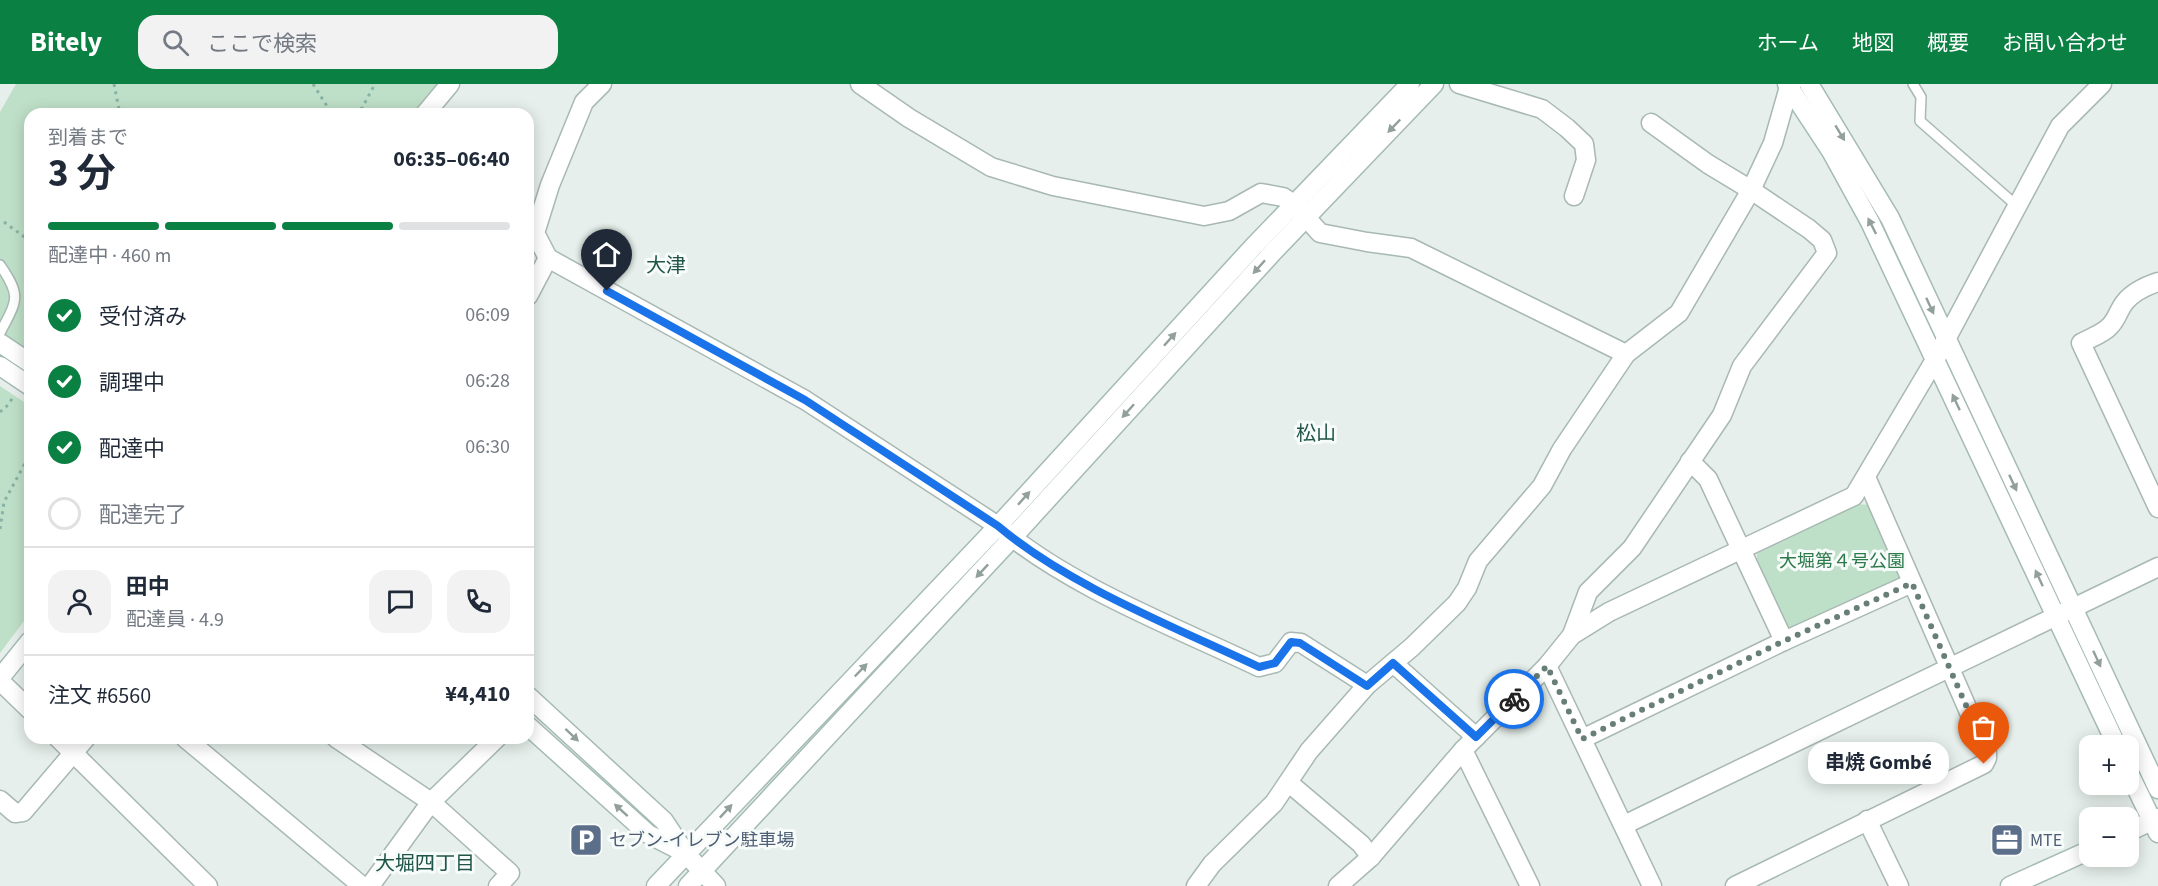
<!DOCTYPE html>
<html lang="ja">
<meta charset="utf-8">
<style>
body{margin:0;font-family:"Source Sans 3","Noto Sans JP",sans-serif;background:#f2f2f3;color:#1f2937;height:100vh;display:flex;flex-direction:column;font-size:22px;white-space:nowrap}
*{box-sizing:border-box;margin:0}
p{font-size:20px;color:#747a83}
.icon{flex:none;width:33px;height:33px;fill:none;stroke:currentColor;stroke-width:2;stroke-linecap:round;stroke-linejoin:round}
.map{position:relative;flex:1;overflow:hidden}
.details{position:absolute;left:24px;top:24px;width:510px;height:636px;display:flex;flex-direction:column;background:#fff;border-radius:18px;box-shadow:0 3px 15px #0003}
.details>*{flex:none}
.controls{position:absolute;left:2079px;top:651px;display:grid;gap:12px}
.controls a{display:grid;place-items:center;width:60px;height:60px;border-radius:12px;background:#fff;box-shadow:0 3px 15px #0003;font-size:30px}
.pin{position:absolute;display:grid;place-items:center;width:51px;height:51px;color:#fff;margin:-62px -26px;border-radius:50% 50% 50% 0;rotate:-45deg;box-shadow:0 0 6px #0007}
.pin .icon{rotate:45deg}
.courier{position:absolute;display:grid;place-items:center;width:60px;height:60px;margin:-30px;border:4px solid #1a73e8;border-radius:50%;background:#fff;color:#222;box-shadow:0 2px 8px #0007}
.bubble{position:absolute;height:42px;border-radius:18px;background:#fff;box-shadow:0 3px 15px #0003;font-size:20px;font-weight:700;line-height:42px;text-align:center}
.overview em{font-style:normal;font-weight:700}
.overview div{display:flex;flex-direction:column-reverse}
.overview{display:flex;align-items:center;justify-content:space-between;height:102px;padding:0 24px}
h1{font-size:39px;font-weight:700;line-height:45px}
.bar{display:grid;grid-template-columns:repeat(4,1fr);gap:9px 6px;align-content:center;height:72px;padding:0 24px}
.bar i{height:8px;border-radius:4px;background:#e0e1e3}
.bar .active{background:#0b8043}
.bar p{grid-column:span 4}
.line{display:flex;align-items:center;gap:15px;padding:0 24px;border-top:2px solid #e0e1e3}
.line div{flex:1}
.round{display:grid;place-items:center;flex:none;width:63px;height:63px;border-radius:18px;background:#f2f2f3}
ol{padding:0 24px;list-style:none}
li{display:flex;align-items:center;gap:18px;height:66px}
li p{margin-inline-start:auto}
li .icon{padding:6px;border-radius:50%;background:#0b8043;color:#fff;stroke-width:4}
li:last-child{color:#747a83}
li i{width:33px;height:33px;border:3px solid #e0e1e3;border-radius:50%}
header{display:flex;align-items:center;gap:36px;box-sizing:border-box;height:84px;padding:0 30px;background:#0b8043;color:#fff}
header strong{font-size:28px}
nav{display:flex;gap:33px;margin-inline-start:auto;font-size:21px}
.search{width:420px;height:54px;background:#f2f2f3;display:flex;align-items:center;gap:15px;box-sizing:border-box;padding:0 21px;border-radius:18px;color:#747a83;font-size:22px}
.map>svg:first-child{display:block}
.park{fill:#bfe0c8}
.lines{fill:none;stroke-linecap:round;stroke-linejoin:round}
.lane-casing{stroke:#a8b8b2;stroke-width:12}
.street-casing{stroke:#a8b8b2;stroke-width:21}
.secondary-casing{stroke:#a4bbb3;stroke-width:21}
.path{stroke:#86b3a5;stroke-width:3;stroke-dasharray:3 4.5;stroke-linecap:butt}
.lane{stroke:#fff;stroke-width:9}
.street{stroke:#fff;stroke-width:18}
.secondary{stroke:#fff;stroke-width:18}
.oneway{fill:#92a09c}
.done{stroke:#687f78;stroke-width:6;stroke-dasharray:0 10.8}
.route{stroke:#1a73e8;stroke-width:8}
.labels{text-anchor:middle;stroke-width:6;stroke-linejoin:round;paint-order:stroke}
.park-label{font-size:18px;fill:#2d7a4b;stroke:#f7fbf9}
.service-label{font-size:18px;fill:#4e5e75;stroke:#f7fbf9;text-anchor:start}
.neighbourhood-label{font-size:20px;fill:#1f5548;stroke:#f7fbf9}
</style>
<header>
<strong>Bitely</strong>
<div class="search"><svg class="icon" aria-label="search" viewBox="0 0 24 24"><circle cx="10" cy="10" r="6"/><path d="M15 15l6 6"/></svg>ここで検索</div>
<nav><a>ホーム</a><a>地図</a><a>概要</a><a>お問い合わせ</a></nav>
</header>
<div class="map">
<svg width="2158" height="802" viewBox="0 0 2158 802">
<rect width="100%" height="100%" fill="#e6efeb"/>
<g class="park">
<path d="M 16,0 L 438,0 L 413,30 L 30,30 L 30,279 L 0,259 L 0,28 Z"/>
<path d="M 0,302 L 30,322 L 30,529 L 0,569 Z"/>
<path d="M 1858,420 L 1868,421 L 1902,492 L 1899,500 L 1795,547 L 1788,545 L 1757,476 L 1757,470 Z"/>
</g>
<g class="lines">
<defs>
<g id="lane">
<path d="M 1913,0 L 1921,13 L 1920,37 L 2017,122"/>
<path d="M 0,181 C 22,213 17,216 0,249"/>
</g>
<g id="street">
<path d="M 602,0 L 584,18 L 550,101 L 535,149 L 548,174 L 805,316 L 998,442 C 1068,502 1175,543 1259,583 L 1275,579 L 1291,558 L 1301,559 L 1367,601"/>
<path d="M 860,0 L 909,34 L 991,83 L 1053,102 L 1204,132 L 1229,127 L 1261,109 L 1283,113 L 1295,121 L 1320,149 L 1367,158 L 1411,164 L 1626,270"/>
<path d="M 1459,0 L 1542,25 L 1567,44 L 1584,60 L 1586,76 L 1574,112"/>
<path d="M 425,30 L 450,0"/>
<path d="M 2158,198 C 2146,202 2133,208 2125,218 C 2119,225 2117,235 2110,242 C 2103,250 2090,254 2081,259 L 2158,424"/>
<path d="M 528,212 L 548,174"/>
<path d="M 1690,377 L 1708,395 L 1784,557"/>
<path d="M 1572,551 L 1588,508 L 1632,464 L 1722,331 L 1742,282 L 1827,169 L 1822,156 L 1809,145 L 1751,106 L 1708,80 L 1651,39"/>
<path d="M 1393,579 L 1476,653"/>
<path d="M 1547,582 L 1652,802"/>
<path d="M 0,597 L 30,626"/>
<path d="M 58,654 L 208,802"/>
<path d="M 185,654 L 362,802"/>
<path d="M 336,654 L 431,718 L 510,789 L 498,802"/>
<path d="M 1582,655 L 1784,557 L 1912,499"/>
<path d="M 1463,666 L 1530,802"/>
<path d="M 1289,699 L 1361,760 L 1371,773"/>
<path d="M 0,716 L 15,729 L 23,728 L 86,654"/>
<path d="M 1867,736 L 1899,802"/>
<path d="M 1624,741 L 2158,483"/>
<path d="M 370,802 L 431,718 L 497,654"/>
<path d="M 1196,802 L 1212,780 L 1274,719 L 1309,667 L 1367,601 L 1412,563 L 1457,519 L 1467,504 L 1478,477 L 1542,402 L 1562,365 L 1626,270 L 1679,229 L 1751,106 L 1773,59 L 1789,3 L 1792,0"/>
<path d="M 1338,802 L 1371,773 L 1463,666 L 1547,582 L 1572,551 L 1609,528 L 1854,412 L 1936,274 L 2060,42 L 2102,0"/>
<path d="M 1735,802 L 1984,680 L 1987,674 L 1987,669 L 1866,393"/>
</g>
<g id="secondary">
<path d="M 1787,0 L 1831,67 L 1870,138 L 2117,662"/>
<path d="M 1809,0 L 1890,134 L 2158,705"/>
<path d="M 0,259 L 30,279"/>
<path d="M 0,282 L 30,302"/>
<path d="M 0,594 L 30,557"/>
<path d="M 528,612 L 664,737 L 686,770 L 716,802"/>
<path d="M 528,642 L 648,750 L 685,769"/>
<path d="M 2128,687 L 2158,749"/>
<path d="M 2128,748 L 2158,734"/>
<path d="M 656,802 L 998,442 L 1253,163 L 1410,0"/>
<path d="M 688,802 L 1012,454 L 1274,167 L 1434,0"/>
<path d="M 2010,802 L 2090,766"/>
</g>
</defs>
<use href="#lane" class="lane-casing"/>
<use href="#street" class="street-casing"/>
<use href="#secondary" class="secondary-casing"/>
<g class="path">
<path d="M 114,0 L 120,30"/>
<path d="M 313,0 L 332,30"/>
<path d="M 355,30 L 362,24 L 375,0"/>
<path d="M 4,138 L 30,157"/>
<path d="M 0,328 L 9,320 L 14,311"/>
<path d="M 0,445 L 4,418 L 30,370"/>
</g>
<use href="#lane" class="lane"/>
<use href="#street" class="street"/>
<use href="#secondary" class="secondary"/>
</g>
<defs><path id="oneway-solid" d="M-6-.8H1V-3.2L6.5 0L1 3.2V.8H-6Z" transform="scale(1.5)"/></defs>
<g class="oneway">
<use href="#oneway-solid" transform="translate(1394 42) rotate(134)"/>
<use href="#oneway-solid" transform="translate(1840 49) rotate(59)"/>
<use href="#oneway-solid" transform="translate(1872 142) rotate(-117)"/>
<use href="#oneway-solid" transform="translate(1259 183) rotate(132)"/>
<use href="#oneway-solid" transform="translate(1930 222) rotate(65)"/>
<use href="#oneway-solid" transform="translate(1170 255) rotate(-48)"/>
<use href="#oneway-solid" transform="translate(1956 318) rotate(-115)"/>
<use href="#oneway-solid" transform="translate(1128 327) rotate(132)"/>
<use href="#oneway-solid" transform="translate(2013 399) rotate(65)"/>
<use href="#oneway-solid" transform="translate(1024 414) rotate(-48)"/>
<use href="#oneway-solid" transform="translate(982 487) rotate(133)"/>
<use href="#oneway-solid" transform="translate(2039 494) rotate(-115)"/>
<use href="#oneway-solid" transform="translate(2097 575) rotate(65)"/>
<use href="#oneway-solid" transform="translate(861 586) rotate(-46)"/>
<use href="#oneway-solid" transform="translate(572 651) rotate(43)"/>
<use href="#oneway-solid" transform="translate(621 726) rotate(-138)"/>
<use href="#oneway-solid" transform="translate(726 727) rotate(-47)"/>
</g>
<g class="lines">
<path class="done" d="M 1514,615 L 1547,582 L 1582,655 L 1784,557 L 1912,499 L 1987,669 L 1987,674 L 1984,680"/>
<path class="route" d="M 607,207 L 805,316 L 998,442 C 1069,502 1175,543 1259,583 L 1275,579 L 1291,558 L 1300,559 L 1367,602 L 1393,579 L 1476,653 L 1514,615"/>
</g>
<defs>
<symbol id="parking-square" viewBox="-11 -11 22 22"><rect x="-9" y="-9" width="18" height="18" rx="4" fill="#5c6f8a" stroke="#f7fbf9"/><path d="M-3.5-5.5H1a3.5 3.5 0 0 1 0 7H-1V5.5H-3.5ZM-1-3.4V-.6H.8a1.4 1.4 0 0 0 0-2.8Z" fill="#fff"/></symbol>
<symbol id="office-square" viewBox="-11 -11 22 22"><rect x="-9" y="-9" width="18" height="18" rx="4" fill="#5c6f8a" stroke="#f7fbf9"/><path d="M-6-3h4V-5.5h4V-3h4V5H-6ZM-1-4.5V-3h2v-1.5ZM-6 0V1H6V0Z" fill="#fff"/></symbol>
</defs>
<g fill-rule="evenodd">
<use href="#parking-square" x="567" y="737" width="38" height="38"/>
<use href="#office-square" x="1988" y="737" width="38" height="38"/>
</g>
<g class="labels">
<g class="park-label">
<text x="1842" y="483">大堀第４号公園</text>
</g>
<g class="service-label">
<text x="609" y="762">セブン-イレブン駐車場</text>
<text x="2030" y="762">MTE</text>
</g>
<g class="neighbourhood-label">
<text x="666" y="188">大津</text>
<text x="1316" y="356">松山</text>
<text x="425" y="786">大堀四丁目</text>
</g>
</g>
</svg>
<div class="controls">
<a>+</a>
<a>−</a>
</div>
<div class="pin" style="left:1984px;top:680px;background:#ea580c"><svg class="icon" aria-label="bag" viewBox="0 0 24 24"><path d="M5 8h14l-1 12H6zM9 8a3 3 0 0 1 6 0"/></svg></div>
<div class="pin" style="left:607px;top:207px;background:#1f2937"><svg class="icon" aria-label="home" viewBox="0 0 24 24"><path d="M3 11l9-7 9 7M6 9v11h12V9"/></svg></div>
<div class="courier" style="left:1514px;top:615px"><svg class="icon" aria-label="bike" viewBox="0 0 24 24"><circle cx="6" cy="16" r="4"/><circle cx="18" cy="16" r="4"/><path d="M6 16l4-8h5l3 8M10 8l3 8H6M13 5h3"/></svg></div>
<div class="bubble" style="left:1808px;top:658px;width:141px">串焼 Gombé</div>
<section class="details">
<div class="overview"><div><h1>3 分</h1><p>到着まで</p></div><em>06:35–06:40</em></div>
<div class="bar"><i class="active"></i><i class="active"></i><i class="active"></i><i></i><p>配達中 · 460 m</p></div>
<ol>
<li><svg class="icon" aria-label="check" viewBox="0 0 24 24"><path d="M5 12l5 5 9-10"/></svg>受付済み<p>06:09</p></li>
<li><svg class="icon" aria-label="check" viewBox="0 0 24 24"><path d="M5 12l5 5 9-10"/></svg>調理中<p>06:28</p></li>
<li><svg class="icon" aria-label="check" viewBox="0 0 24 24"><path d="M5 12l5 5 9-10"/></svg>配達中<p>06:30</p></li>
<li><i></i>配達完了</li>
</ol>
<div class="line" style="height:108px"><a class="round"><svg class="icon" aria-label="person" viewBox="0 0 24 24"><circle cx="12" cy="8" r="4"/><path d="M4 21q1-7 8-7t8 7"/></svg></a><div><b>田中</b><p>配達員 · 4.9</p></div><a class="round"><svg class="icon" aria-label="chat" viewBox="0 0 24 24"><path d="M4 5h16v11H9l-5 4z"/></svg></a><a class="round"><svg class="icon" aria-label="phone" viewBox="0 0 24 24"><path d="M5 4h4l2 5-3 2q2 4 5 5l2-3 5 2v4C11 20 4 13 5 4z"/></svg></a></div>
<div class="line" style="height:78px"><div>注文 #6560</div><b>¥4,410</b></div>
</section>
</div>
